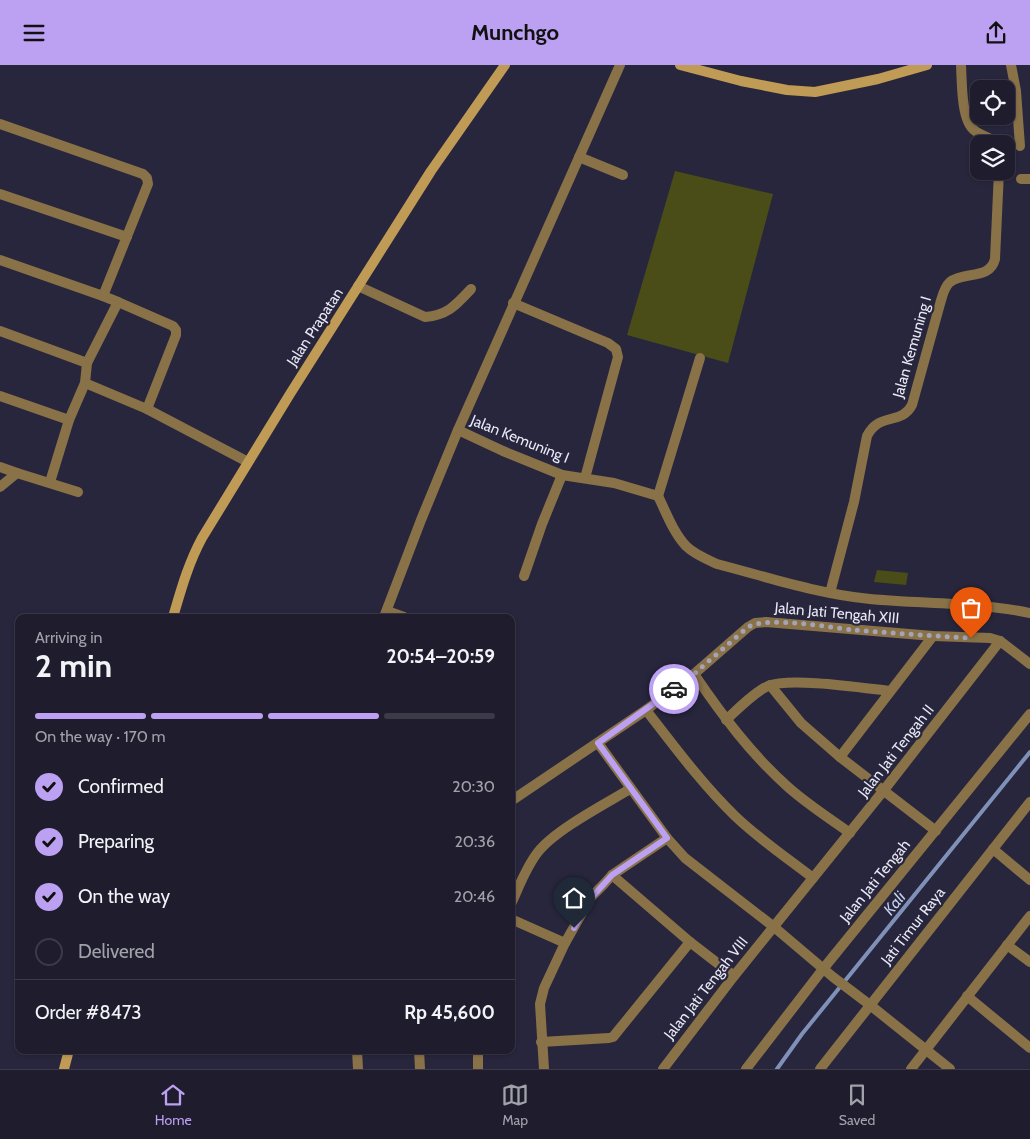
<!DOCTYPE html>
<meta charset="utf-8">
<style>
body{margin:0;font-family:Cabin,sans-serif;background:#2b2939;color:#f1f3f6;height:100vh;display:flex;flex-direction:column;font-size:19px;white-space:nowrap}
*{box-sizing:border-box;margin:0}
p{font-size:16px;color:#a1a1aa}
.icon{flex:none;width:28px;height:28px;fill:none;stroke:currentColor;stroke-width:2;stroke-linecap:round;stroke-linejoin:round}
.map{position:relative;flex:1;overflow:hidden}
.drawer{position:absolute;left:15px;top:549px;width:500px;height:440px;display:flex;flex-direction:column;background:#1e1c2d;border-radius:10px;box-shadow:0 1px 4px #0004,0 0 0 1px #3c3a49}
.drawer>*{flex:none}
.fabs{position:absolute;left:970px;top:15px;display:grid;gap:10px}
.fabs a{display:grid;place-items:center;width:45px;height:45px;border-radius:10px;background:#1e1c2d;box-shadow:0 1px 4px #0004,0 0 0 1px #3c3a49;font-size:25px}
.pin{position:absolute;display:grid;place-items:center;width:42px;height:42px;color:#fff;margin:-51px -21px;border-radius:50% 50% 50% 0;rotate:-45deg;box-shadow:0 0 5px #0007}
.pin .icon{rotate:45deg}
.courier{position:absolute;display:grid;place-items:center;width:50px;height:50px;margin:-25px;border:4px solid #bca0f2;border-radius:50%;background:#fff;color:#222;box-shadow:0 1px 6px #0007}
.headline em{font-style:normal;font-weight:800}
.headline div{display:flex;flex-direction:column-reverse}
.headline{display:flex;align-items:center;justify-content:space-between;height:85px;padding:0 20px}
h1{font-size:32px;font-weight:800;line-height:38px}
.bar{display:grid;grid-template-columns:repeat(4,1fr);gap:8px 5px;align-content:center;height:60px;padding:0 20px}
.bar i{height:6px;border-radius:4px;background:#3c3a49}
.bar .current{background:#bca0f2}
.bar p{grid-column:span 4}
.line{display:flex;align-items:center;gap:12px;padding:0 20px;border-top:1px solid #3c3a49}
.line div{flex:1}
ol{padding:0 20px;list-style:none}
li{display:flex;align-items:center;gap:15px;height:55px}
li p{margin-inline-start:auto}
li .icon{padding:5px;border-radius:50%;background:#bca0f2;color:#111;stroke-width:4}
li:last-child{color:#a1a1aa}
li i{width:28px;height:28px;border:2px solid #3c3a49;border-radius:50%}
header{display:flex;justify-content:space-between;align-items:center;height:65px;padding:0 20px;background:#bca0f2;color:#111;font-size:22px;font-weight:800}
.menu{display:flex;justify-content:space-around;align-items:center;height:70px;border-top:1px solid #3c3a49;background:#1e1c2d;font-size:14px;color:#a1a1aa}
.menu a{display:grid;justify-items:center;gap:2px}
.menu .current{color:#bca0f2}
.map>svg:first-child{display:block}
.pitch{fill:#4a4d18}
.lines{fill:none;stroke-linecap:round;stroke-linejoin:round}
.stream{stroke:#8091b9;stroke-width:4}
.minor{stroke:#897248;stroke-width:10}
.tertiary{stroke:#897248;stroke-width:10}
.secondary{stroke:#c09b56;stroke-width:10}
.done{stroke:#a5a4b6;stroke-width:5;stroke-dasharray:0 9}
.route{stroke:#bca0f2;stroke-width:6}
.labels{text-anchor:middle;stroke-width:4.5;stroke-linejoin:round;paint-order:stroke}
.street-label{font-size:15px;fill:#e9e8f7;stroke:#28263c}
.water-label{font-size:16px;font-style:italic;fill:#c6d6f4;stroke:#28263c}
</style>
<header><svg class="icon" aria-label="menu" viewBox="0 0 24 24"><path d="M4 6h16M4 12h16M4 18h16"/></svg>Munchgo<svg class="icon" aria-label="share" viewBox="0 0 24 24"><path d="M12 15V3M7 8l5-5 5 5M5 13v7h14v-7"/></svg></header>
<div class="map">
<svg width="1030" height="1004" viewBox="0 0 1030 1004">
<rect width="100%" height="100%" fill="#28263c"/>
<g class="pitch">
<path d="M 675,106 L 773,129 L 728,298 L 627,270 Z"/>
<path d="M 877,505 L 908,508 L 906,520 L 874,517 Z"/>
</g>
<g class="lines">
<path class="stream" d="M 777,1004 L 802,969 L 1030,687"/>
<g class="minor">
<path d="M 961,0 C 962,16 961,55 974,65 C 981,71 991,72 998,79"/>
<path d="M 1011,0 L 1016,26 L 1020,81"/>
<path d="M 0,59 L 143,109 L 147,113 L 148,119 L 103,231"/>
<path d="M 579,92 L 623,110"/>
<path d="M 1021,114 L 1030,114"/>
<path d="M 0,129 L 127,172"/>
<path d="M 0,195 L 103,231 L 118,237"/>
<path d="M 358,221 L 425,252 C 448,250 456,240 471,224"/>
<path d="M 513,238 L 608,278 L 616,284 L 618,292 L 585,413"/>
<path d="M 0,266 L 87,298 L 85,318 L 147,344 L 248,397"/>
<path d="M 87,298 L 118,237 L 173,261 L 176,265 L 176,270 L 147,344"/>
<path d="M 0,331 L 69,355 L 85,318"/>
<path d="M 458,365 L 503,386 L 562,410 L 614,418 L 658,431 C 666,447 673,467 686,481 C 694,489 706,494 717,499 C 767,512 818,529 870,534 C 923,539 977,537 1030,548"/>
<path d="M 0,402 L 17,408"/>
<path d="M 50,417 L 69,355"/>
<path d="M 0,422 L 17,408 L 78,427"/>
<path d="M 658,431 L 700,293"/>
<path d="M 524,511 L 542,459 L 562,410"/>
<path d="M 830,528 L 854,437 L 867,371 C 880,346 901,361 912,340 L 940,239 C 942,232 944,222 950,217 C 964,206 990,215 995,194 L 999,106"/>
<path d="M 387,546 L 404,552"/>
<path d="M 384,552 L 421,455 L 458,365 L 620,0"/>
<path d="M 694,609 C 722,650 751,689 788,722 C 807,739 829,753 850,768"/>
<path d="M 770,620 L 801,658 L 840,692 L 936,766"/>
<path d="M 646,645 C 674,681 702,719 735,751 C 759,774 787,793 813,813"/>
<path d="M 726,655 C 737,645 754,627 768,621 C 790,612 863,623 890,626"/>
<path d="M 598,678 L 667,773 L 685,793 L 774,862 L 833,912 L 870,940 L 950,1004"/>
<path d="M 840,692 L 933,571"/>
<path d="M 511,736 L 646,645 L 694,609 L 748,562 L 755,558 L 766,557 L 933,571 L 990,573 L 1000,576 L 1030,599"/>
<path d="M 993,784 L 1030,815"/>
<path d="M 612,810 L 690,877 L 734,911"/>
<path d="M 511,839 C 519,822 526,802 538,787 C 555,765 605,739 630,724"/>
<path d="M 511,854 L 565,878"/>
<path d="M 1007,880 L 1030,897"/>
<path d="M 967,931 L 1030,983"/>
<path d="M 541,977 L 609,973 L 613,972 L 690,877"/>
<path d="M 357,985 L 358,1004"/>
<path d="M 419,985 L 420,1004"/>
<path d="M 478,985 L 478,1004"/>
<path d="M 544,1004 L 540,939 L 544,923 L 565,878 L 591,832 L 604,819 L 612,810 L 667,773"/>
<path d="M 663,1004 L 734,911 L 884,725 L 1000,576"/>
<path d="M 820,1004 L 1030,737"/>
<path d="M 911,1004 L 1030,851"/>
</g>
<path class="tertiary" d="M 746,1004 L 823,904 L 1030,649"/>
<g class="secondary">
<path d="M 680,0 L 741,16 L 787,25 L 815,27 L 878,14 L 927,0"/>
<path d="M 173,552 C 181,525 188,499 202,473 L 290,329 L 431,106 L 505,0"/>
<path d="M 64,1004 L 69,985"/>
</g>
</g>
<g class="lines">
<path class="done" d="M 674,624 L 694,609 L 748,562 C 768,551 828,562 853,565 C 892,568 932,571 971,573"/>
<path class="route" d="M 574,863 L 592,832 L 612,810 L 667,773 L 598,678 L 674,624"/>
</g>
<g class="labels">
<g class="street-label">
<text transform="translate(315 262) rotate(-57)" y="5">Jalan Prapatan</text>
<text transform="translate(912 282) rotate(-74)" y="5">Jalan Kemuning I</text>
<text transform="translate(520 374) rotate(22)" y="5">Jalan Kemuning I</text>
<text transform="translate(837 548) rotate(5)" y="5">Jalan Jati Tengah XIII</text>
<text transform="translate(896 686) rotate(-52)" y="5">Jalan Jati Tengah II</text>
<text transform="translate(875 816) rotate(-51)" y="5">Jalan Jati Tengah</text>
<text transform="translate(913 861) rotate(-52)" y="5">Jati Timur Raya</text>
<text transform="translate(706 923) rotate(-52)" y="5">Jalan Jati Tengah VIII</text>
</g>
<g class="water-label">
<text transform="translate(894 838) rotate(-51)" y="6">Kali</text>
</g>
</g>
</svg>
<div class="fabs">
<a><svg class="icon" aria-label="locate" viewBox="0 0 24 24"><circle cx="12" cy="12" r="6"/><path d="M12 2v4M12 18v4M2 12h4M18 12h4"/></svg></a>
<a><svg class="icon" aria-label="layers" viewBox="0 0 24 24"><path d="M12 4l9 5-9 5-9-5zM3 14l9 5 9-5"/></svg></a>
</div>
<div class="pin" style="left:971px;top:573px;background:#ea580c"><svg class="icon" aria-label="bag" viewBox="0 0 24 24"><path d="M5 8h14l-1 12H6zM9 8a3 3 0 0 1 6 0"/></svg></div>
<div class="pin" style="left:574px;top:863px;background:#1f2937"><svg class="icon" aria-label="home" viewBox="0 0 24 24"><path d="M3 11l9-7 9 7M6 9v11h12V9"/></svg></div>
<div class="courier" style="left:674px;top:624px"><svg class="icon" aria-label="car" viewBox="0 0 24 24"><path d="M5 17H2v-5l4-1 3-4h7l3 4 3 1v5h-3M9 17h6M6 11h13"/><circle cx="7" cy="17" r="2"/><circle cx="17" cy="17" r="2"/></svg></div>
<section class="drawer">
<div class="headline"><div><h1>2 min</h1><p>Arriving in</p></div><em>20:54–20:59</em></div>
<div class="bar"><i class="current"></i><i class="current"></i><i class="current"></i><i></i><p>On the way · 170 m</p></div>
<ol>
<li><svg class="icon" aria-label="check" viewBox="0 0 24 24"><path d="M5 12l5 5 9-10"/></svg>Confirmed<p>20:30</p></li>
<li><svg class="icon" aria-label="check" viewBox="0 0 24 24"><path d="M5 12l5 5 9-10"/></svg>Preparing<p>20:36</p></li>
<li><svg class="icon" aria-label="check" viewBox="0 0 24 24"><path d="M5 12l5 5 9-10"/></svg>On the way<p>20:46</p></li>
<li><i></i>Delivered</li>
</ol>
<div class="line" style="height:65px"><div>Order #8473</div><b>Rp 45,600</b></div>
</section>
</div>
<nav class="menu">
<a class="current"><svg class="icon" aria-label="home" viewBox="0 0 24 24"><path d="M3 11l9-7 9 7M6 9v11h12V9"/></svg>Home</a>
<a><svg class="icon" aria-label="map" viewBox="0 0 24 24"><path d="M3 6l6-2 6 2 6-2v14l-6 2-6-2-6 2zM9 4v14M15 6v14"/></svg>Map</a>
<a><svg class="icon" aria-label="saved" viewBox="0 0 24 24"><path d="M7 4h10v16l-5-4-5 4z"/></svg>Saved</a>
</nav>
